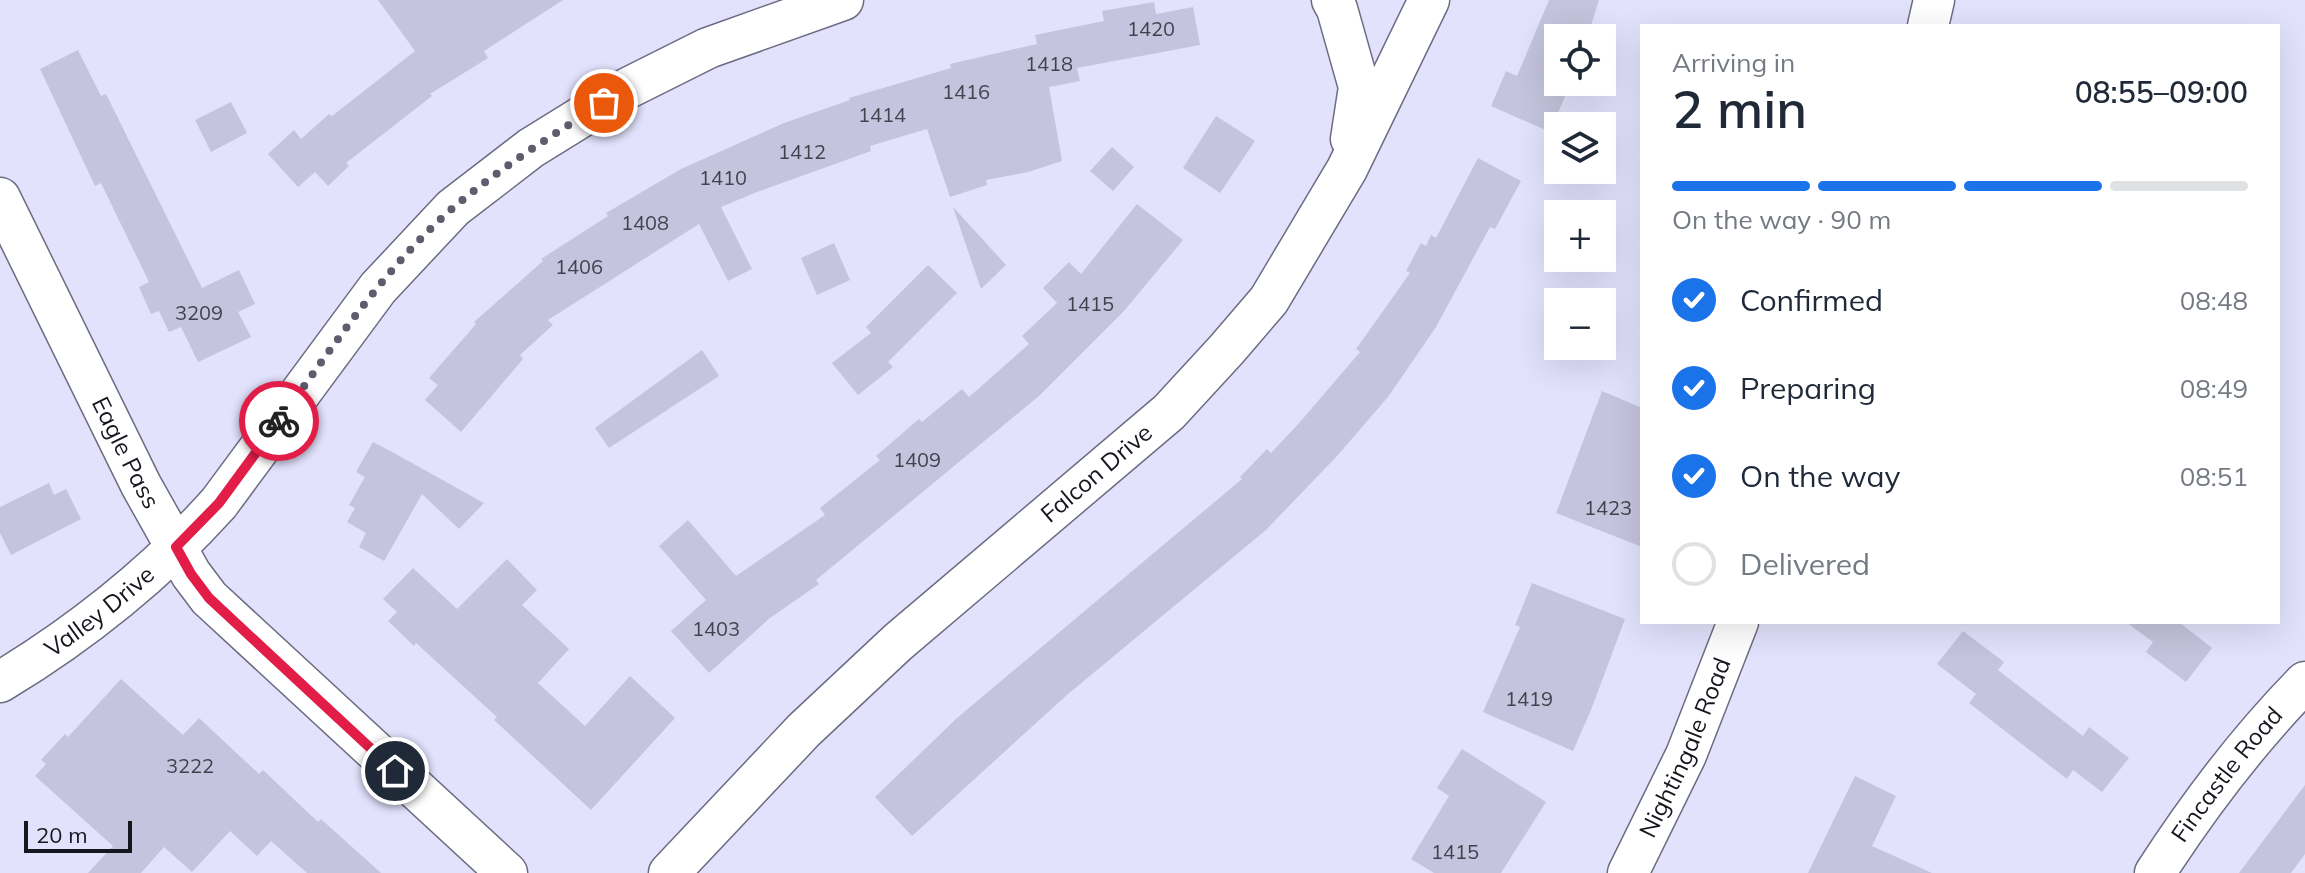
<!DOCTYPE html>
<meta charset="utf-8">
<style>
body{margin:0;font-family:Mulish,sans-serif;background:#f2f2f3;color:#1f2937;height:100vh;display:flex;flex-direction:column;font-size:30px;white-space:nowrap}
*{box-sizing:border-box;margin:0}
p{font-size:26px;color:#747a83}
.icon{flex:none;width:44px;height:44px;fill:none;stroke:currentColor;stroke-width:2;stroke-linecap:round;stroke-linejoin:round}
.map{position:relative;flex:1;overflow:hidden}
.sheet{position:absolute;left:1640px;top:24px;width:640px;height:600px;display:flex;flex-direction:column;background:#fff;border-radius:0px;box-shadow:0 8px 32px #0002}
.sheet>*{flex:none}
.buttons{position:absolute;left:1544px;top:24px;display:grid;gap:16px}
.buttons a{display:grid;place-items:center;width:72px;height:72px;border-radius:0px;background:#fff;box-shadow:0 8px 32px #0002;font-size:40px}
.scale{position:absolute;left:24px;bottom:20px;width:108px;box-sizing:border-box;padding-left:8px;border:4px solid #17161f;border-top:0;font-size:22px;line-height:28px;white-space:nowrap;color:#17161f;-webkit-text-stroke:6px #e3e2fd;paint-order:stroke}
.pin{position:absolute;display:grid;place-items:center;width:68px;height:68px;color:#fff;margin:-34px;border:4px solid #fff;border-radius:50%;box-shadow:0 2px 8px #0007}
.courier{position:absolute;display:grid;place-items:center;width:80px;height:80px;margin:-40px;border:6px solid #e11d48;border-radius:50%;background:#fff;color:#222;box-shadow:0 2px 10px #0007}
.head em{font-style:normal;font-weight:600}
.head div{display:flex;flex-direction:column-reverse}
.head{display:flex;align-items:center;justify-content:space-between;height:136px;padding:0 32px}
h1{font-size:52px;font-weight:600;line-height:60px}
.bar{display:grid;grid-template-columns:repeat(4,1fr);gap:12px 8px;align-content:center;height:96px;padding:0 32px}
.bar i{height:10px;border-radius:6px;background:#e0e1e3}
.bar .on{background:#1a73e8}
.bar p{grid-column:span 4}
ol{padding:0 32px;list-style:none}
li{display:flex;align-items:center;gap:24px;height:88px}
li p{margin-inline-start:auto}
li .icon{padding:8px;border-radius:50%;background:#1a73e8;color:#fff;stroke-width:4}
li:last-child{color:#747a83}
li i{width:44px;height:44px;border:4px solid #e0e1e3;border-radius:50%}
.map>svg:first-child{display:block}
.building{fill:#c5c4de}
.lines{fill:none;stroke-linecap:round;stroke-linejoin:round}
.street-casing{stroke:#6c6b82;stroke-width:43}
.street{stroke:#fff;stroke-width:40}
.done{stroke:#5e5d6d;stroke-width:8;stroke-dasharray:0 14.4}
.route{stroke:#e11d48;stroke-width:10}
.labels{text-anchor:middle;stroke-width:6;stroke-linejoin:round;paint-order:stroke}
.number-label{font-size:20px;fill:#42424f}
.street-label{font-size:24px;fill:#17161f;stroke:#e3e2fd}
</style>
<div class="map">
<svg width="2305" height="873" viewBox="0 0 2305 873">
<rect width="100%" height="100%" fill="#e3e2fd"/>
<g class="building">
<path d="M 378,0 L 563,0 L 484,51 L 488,58 L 430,94 L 432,96 L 346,163 L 349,166 L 328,186 L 315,172 L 298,187 L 268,154 L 294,130 L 301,139 L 329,114 L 332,116 L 415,51 Z"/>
<path d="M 1549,0 L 1599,0 L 1587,38 L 1558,38 L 1558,82 L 1571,82 L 1550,132 L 1491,106 L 1506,71 L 1517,76 Z"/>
<path d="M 1154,2 L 1156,14 L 1193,7 L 1200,45 L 1077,68 L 1080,81 L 1049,87 L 1062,161 L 1028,172 L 986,180 L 987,185 L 950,197 L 927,129 L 870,146 L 871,151 L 757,192 L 721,207 L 752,269 L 728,281 L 699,224 L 548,320 L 553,325 L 520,355 L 523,359 L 461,432 L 425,400 L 438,385 L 429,378 L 476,324 L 474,322 L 543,261 L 541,259 L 608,216 L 606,213 L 681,169 L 784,123 L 850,100 L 849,98 L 951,68 L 950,64 L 1037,44 L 1035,35 L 1104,21 L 1102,11 Z"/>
<path d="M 78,50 L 101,96 L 106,94 L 202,288 L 239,270 L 255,304 L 238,312 L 251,337 L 198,362 L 181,327 L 169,332 L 159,311 L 151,314 L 139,287 L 149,282 L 101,183 L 95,186 L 40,69 Z"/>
<path d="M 231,102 L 247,133 L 211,152 L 195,120 Z"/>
<path d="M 1216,116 L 1255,141 L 1220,193 L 1183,168 Z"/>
<path d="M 1112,147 L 1134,167 L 1113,191 L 1090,171 Z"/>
<path d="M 1478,158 L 1521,181 L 1495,229 L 1490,227 L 1436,327 L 1388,397 L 1338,455 L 1266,530 L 1068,694 L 912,836 L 875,797 L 957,718 L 1242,479 L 1240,477 L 1267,449 L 1271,453 L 1300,422 L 1360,352 L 1356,349 L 1410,273 L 1406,271 L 1421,243 L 1426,246 L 1431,235 L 1436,238 Z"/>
<path d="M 1137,204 L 1183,240 L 1124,311 L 1039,396 L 816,580 L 819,584 L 770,618 L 709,673 L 671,631 L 706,600 L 659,546 L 688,520 L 736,576 L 825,515 L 820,508 L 880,460 L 876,456 L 919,419 L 922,422 L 962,389 L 969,397 L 1029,344 L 1022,336 L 1057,303 L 1043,288 L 1069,262 L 1081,274 Z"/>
<path d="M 953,207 L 1006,265 L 981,289 Z"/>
<path d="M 834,243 L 850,280 L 817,295 L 801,258 Z"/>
<path d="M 928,265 L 957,293 L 888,362 L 893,367 L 858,395 L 832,363 L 871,333 L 866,327 Z"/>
<path d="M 702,350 L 719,376 L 609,448 L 595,428 Z"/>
<path d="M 1602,391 L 1642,408 L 1642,547 L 1556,513 Z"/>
<path d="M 373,442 L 394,453 L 484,503 L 459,529 L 422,494 L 384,561 L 359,547 L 366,533 L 347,522 L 355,508 L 349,505 L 365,477 L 356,472 Z"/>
<path d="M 49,483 L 54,495 L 66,489 L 81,519 L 11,555 L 0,533 L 0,507 Z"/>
<path d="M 507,559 L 537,590 L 522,605 L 569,649 L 538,683 L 585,726 L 630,676 L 675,718 L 591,810 L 494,720 L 497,717 L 416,643 L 414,646 L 388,621 L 397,612 L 383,599 L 413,568 L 457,609 Z"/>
<path d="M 1532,583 L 1625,619 L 1591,710 L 1573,751 L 1483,712 L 1520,627 L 1515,625 Z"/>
<path d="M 2126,622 L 2179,622 L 2212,648 L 2186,682 L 2146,652 L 2153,642 Z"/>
<path d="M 1963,631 L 2004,662 L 1998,670 L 2083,736 L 2089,727 L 2129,758 L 2102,792 L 2073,770 L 2067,779 L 1969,703 L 1976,694 L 1937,664 Z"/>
<path d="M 121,679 L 183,735 L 199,718 L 259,774 L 263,770 L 318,822 L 321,819 L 381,873 L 307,873 L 271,841 L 257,856 L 230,831 L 192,872 L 164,847 L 141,873 L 88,873 L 113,846 L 35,776 L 46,764 L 41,760 L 65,734 L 68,737 Z"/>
<path d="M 1462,749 L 1546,802 L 1501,873 L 1434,873 L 1411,859 L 1449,796 L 1437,788 Z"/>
<path d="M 1855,776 L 1896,796 L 1872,846 L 1932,873 L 1808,873 Z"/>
<path d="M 2305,785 L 2305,854 L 2291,873 L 2239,873 Z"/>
</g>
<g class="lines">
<defs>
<g id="street">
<path d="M 1332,0 L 1337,9 L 1359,87 L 1351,139"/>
<path d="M 1928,26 L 1934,0"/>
<path id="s1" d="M 0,198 L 141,485 L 191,574 L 209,598 L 507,873"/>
<path id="s2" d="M 0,682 C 81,633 156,573 219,503 L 378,288 L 453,208 L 531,148 L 628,88 L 708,48 L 843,0"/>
<path id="s3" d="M 669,873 L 804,730 L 898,642 L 1169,412 L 1227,349 L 1269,300 L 1347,169 L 1429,0"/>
<path id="s4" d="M 1628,873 L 1686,755 L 1738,622"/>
<path id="s5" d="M 2155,873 C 2199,805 2248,740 2305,682"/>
</g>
</defs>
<use href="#street" class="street-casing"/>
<use href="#street" class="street"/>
</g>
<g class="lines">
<path class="done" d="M 279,421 C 333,347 384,268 453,208 C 500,168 552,135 604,103"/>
<path class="route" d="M 279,421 L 219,503 L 176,547 L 191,574 L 209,598 L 395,771"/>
</g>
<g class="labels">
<g class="number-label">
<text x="1151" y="36">1420</text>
<text x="1049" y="71">1418</text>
<text x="966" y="99">1416</text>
<text x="882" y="122">1414</text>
<text x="802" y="159">1412</text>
<text x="723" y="185">1410</text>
<text x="645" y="230">1408</text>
<text x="579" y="274">1406</text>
<text x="1090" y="311">1415</text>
<text x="199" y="320">3209</text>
<text x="917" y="467">1409</text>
<text x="1608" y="515">1423</text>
<text x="716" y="636">1403</text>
<text x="1529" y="706">1419</text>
<text x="190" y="773">3222</text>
<text x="1455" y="859">1415</text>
</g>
<g class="street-label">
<text dy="8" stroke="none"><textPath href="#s1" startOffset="284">Eagle Pass</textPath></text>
<text dy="8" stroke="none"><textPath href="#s3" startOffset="586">Falcon Drive</textPath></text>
<text dy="8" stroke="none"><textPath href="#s2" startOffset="122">Valley Drive</textPath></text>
<text dy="8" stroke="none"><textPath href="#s4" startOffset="138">Nightingale Road</textPath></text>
<text dy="8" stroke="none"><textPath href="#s5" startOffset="122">Fincastle Road</textPath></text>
</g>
</g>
</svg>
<div class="buttons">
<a><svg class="icon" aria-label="locate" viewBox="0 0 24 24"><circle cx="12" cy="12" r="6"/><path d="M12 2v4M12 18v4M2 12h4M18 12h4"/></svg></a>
<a><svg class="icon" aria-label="layers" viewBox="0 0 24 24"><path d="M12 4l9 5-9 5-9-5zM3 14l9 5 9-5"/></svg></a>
<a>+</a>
<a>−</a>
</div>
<div class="scale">20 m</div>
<div class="pin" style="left:604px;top:103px;background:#ea580c"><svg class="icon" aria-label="bag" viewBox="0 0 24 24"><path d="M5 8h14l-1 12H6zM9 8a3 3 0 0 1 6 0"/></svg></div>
<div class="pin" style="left:395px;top:771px;background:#1f2937"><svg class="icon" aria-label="home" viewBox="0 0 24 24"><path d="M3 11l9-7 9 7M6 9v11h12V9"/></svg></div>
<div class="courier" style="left:279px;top:421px"><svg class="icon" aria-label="bike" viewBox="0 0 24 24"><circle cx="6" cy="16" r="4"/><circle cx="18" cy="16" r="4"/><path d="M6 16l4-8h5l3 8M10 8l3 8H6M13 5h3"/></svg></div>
<section class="sheet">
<div class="head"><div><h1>2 min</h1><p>Arriving in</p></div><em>08:55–09:00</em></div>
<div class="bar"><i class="on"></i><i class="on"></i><i class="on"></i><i></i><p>On the way · 90 m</p></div>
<ol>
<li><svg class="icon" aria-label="check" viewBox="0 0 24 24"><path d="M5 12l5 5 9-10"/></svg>Confirmed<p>08:48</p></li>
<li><svg class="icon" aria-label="check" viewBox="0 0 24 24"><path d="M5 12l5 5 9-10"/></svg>Preparing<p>08:49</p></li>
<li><svg class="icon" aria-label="check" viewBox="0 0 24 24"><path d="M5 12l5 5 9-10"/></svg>On the way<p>08:51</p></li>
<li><i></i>Delivered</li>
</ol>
</section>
</div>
